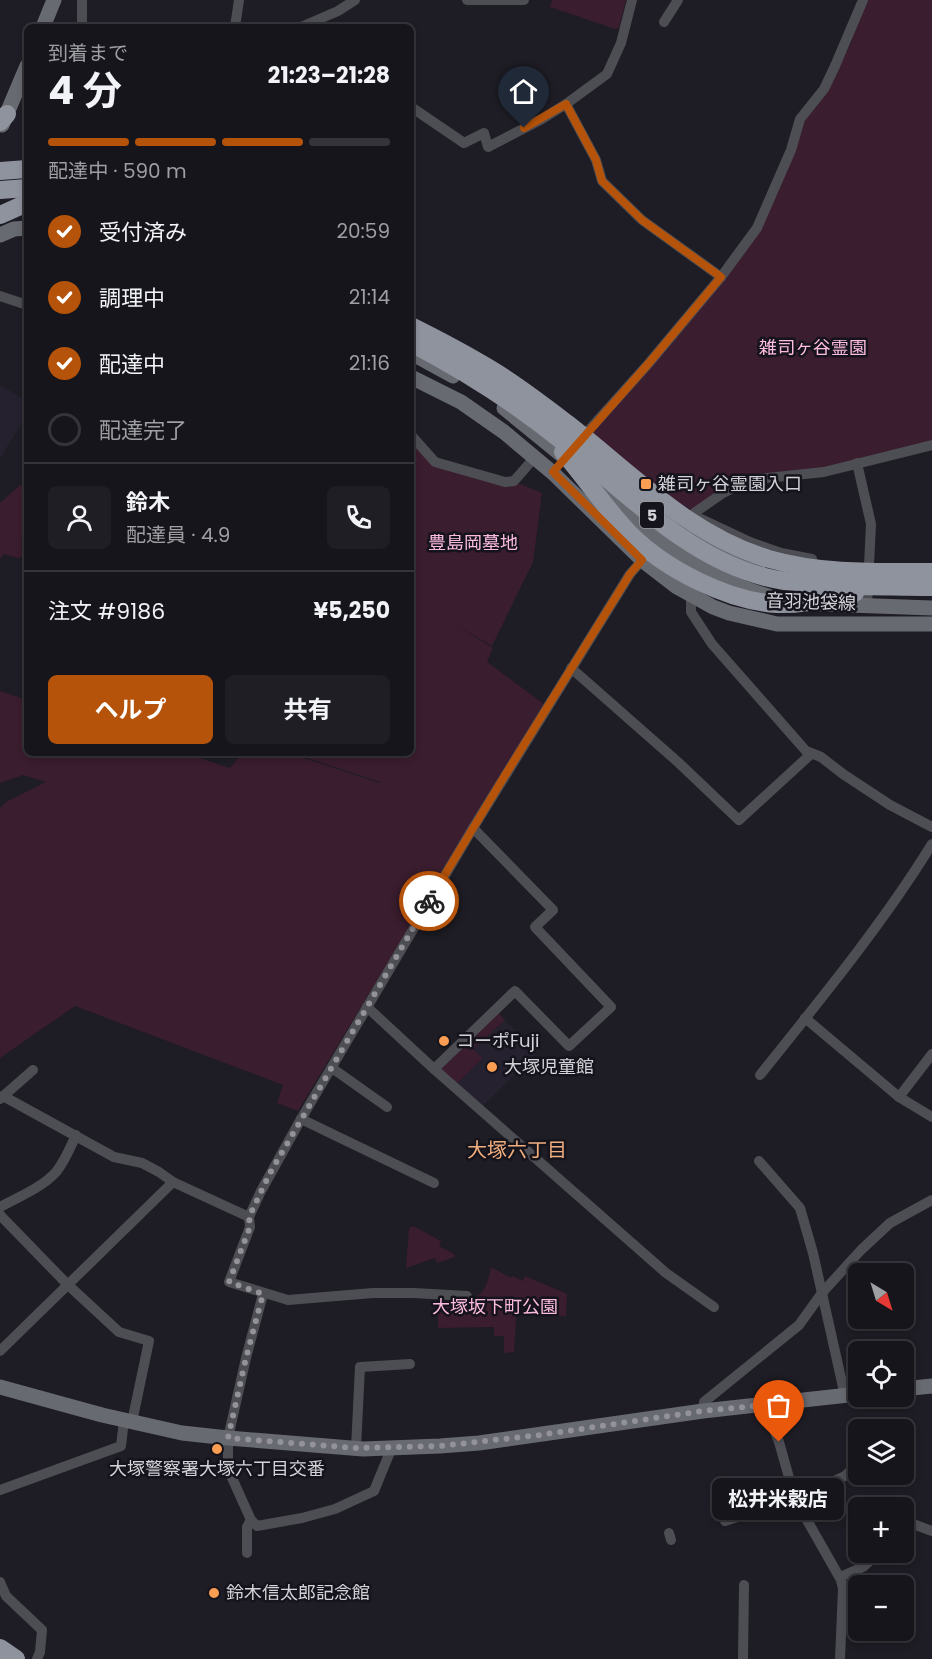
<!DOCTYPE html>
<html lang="ja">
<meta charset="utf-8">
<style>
body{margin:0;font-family:Poppins,"Noto Sans JP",sans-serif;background:#1f1e24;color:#f1f3f6;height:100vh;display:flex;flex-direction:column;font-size:22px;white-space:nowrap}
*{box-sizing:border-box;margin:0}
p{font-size:20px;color:#9e9fa3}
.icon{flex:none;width:33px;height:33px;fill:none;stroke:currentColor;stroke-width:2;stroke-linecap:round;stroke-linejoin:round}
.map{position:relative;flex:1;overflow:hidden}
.panel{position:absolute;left:24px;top:24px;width:390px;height:732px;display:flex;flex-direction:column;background:#16151b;border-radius:9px;box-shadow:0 3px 9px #0003,0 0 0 2px #35343a}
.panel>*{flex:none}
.needle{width:39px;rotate:142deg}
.fabs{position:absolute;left:848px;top:1263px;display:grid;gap:12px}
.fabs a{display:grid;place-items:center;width:66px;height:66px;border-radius:9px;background:#16151b;box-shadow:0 3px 9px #0003,0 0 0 2px #35343a;font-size:30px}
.pin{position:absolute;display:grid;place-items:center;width:51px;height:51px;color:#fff;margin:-62px -26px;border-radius:50% 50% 50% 0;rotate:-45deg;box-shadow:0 0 6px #0007}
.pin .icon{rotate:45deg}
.courier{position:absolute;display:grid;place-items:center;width:60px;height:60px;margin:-30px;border:4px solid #b45309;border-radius:50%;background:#fff;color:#222;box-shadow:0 2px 8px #0007}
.bubble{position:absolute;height:42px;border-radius:9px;background:#16151b;box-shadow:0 3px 9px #0003,0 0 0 2px #35343a;font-size:20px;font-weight:700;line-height:42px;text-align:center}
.overview em{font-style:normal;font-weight:700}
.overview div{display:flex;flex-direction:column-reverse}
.overview{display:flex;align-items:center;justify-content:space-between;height:102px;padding:0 24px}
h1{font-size:39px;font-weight:700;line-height:45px}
.bar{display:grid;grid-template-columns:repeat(4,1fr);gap:9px 6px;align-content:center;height:72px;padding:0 24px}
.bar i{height:8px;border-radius:4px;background:#35343a}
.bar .active{background:#b45309}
.bar p{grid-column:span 4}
.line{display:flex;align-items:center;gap:15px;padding:0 24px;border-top:2px solid #35343a}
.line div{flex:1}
.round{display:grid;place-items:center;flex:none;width:63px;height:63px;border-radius:9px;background:#1f1e24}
ol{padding:0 24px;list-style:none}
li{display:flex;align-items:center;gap:18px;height:66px}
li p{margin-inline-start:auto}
li .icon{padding:6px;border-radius:50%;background:#b45309;color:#fff;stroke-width:4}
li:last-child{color:#9e9fa3}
li i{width:33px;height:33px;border:3px solid #35343a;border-radius:50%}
.button{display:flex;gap:12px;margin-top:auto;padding:12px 24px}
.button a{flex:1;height:69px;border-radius:9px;background:#b45309;color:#fff;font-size:24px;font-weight:700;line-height:69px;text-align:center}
.button a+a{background:#1f1e24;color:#f1f3f6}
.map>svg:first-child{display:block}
.built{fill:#25212f}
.green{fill:#3a1d2e}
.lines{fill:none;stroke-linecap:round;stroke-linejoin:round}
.street{stroke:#4d4e53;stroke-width:10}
.secondary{stroke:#686a71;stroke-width:15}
.highway{stroke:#8f939e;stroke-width:18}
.highway-bridge{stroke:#8f939e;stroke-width:18}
.done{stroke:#949299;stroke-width:6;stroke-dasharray:0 10.8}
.route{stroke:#b45309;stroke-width:8}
.poi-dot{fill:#fc9d54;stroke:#15131b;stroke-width:2}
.labels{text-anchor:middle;stroke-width:5;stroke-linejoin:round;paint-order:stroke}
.shield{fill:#15131b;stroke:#9a999f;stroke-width:1.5}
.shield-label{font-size:16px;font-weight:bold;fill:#d3d2d8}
.park-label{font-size:18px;fill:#fcbbdf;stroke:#15131b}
.poi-label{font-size:18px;fill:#d3d2d8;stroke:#15131b;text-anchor:start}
.street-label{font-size:18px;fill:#d3d2d8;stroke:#15131b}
.neighbourhood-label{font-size:20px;fill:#f0ad7e;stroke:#15131b}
</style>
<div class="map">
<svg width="932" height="1659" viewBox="0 0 932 1659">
<rect width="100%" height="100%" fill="#1e1c24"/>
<g class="built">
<path d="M 0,385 L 27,401 L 27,415 L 0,458 Z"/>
<path d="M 505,1020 L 537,1052 L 480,1109 L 454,1086 L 483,1058 L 473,1049 Z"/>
</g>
<g class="green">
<path d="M 552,0 L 626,0 L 619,28 L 615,29 L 550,7 Z"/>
<path d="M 865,0 L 932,0 L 932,441 L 819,469 L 745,476 L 691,510 L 659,489 L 593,433 L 757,228 L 804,120 L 829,88 L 852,41 L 851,37 Z"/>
<path d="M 411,442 L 433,466 L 508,487 L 520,484 L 542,493 L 533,562 L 492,646 L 453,623 L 493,648 L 487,662 L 544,704 L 298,1111 L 277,1103 L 283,1085 L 75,1006 L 0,1058 L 0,808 L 6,802 L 46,782 L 23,775 L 0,783 L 0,691 L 27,700 L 27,753 L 184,753 L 230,768 L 242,753 L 288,753 L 380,783 L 380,782 L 292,753 L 411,753 Z"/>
<path d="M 27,479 L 27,538 L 23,537 L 21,545 L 24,550 L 22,557 L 18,558 L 3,554 L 1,558 L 0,558 L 0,503 Z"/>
<path d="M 495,1010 L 505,1020 L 473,1049 L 483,1058 L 454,1086 L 435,1070 Z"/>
<path d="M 413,1226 L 441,1241 L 439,1246 L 454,1254 L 455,1257 L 437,1263 L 435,1258 L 406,1268 L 409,1228 Z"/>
<path d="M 491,1267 L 511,1278 L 512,1276 L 523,1281 L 525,1276 L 567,1294 L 566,1316 L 535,1315 L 536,1302 L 517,1301 L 514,1352 L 504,1353 L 504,1336 L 494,1336 L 494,1327 L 438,1328 L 438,1300 C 470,1302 485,1303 491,1267 Z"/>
</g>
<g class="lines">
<g class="street">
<path d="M 467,0 L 524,0"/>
<path d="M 664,22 L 678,0"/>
<path d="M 82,27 L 82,0"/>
<path d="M 235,27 L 239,0"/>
<path d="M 301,27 L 338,11 L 355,0"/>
<path d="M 566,104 L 596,160 L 602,181 L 642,220 L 721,277"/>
<path d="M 411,107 L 464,143 L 484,133 L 488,147 L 542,119 L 566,104 L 607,74 L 621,43 L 632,0"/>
<path d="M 0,296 L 27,305"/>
<path d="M 411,435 L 435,462 L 505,482 L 514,481 L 535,457"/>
<path d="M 580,440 L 649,363 L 721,277 L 757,228 L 791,150 L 800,119 L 824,89 L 835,66 L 863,0"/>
<path d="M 857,463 L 871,524 L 867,606"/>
<path d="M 701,519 L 750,542 L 781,553 L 812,559"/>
<path d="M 684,520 L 723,493 L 748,480 L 824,472 L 932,445"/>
<path d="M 691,596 L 691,612 L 712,644 L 806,751 L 821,757 L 843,774 L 890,805 L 932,827"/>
<path d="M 571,668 L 679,763 L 739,820 L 811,754"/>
<path d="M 367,1007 L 434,1069 L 666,1273 L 714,1307"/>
<path d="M 805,1018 L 899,1097 L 932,1117"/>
<path d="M 332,1068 L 387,1107"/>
<path d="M 434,1069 L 515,991 L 569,1046 L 611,1007 L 535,927 L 553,910 L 473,828"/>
<path d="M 760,1075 C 820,1000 882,925 932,844"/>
<path d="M 3,1096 L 114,1157 L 142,1163 L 159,1172 L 173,1182 L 249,1217"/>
<path d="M 899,1097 L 932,1054"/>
<path d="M 0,1099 L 33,1070"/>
<path d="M 301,1119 L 434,1183"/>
<path d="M 759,1161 L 800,1208 L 813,1253 L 845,1396"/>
<path d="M 0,1207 C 17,1198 43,1187 56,1172 C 65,1161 70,1148 76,1135"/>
<path d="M 0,1215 L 67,1284 L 119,1332 L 149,1341 L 132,1422"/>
<path d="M 263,1294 L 246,1358 L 228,1438 L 228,1469 L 251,1520 L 257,1526 L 302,1518 L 335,1509 L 374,1491 L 392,1447"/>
<path d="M 467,1296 L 414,1293 L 373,1293 L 288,1300 L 229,1282 L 250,1227 L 249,1217 L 261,1191 L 301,1119 L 473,828 L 630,574 L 646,556"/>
<path d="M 0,1351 L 173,1182"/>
<path d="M 764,1405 L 779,1442 L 795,1499 L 841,1580 L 843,1589 L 840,1659"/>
<path d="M 703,1411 L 704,1402 L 799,1325 L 822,1293 L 861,1250 L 890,1223 L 932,1200"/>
<path d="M 356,1448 L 360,1367 L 410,1364"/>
<path d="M 0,1490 L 121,1446 L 124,1420"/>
<path d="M 725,1521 L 797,1498 L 845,1476 L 858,1463"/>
<path d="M 903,1532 L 913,1524 L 932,1531"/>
<path d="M 669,1533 L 671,1540"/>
<path d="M 247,1553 L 247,1527 L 251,1520"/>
<path d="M 840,1577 L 863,1567 L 880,1552"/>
<path d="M 0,1582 L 6,1596 L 42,1630 L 40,1652 L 37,1659"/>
<path d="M 743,1659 L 744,1585"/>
</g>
<g class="secondary">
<path d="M 43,27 L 54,0"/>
<path d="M 2,125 L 27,66"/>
<path d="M 0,235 L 14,229 L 27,228"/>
<path d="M 411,353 L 453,376"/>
<path d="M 411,377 L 461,402 L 504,432 L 553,473 L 642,560 L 677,587 L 713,607 L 729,613 L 777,624 L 932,624"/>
<path d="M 504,408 L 569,461"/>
<path d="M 598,487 C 651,535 698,576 768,596"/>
<path d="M 647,500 C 684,530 713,549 758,566"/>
<path d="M 821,604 L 932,608"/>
<path d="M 0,1387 L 102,1415 L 182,1433 L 228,1438 L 363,1449 L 440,1446 L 479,1443 L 703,1411 L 858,1394"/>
<path d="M 903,1389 L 932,1386"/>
</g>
<g class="highway">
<path d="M 0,122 L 7,114"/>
<path d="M 0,171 L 27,169"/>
<path d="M 0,190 L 27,188"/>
<path d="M 0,215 L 27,203"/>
<path d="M 0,1648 L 16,1659"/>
</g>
<g class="highway-bridge">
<path d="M 411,326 C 437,339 462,352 487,367 C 516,384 543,405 569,425 C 633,475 689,535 769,559 C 821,574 878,572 932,572"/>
<path d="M 411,343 C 467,372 518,405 566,444 C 627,493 687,557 765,577 C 793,584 821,585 850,586 C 878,586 905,587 932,587"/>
<path d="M 563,452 C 586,479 606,509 630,534 C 665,569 727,601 777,604 C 803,605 829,598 855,593"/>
</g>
</g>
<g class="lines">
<path class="done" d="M 429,901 L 270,1173 L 249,1217 L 250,1227 L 229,1282 L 263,1294 L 246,1358 L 228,1438 L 356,1448 L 440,1446 L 540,1435 L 703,1411 L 764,1405 L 779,1442"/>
<path class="route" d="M 429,901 L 504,777 L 630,574 L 642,560 L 553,472 L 649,363 L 721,277 L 642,220 L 602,181 L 596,160 L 566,104 L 524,128"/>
</g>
<g class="poi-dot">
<rect x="640" y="478" width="12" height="12" rx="3"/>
<circle cx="444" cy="1041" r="6"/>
<circle cx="492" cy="1067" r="6"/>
<circle cx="217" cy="1449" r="6"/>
<circle cx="214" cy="1593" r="6"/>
</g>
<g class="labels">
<rect class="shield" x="640" y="502" width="24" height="26" rx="4.5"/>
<g class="shield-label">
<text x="652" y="521">5</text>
</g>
<g class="park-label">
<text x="813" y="354">雑司ヶ谷霊園</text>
<text x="473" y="549">豊島岡墓地</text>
<text x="495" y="1313">大塚坂下町公園</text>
</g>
<g class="poi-label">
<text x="658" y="490">雑司ヶ谷霊園入口</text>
<text x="456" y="1047">コーポFuji</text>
<text x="504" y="1073">大塚児童館</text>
<text x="217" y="1475" text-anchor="middle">大塚警察署大塚六丁目交番</text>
<text x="226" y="1599">鈴木信太郎記念館</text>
</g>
<g class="street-label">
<text transform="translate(811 602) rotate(2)" y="6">音羽池袋線</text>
</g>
<g class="neighbourhood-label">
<text x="517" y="1157">大塚六丁目</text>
</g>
</g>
</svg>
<div class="fabs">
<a><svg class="needle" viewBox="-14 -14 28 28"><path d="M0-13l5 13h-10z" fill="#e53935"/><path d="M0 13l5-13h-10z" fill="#9e9fa3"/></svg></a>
<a><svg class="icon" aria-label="locate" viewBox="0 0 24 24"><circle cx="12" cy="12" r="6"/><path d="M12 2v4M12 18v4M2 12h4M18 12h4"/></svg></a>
<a><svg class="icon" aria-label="layers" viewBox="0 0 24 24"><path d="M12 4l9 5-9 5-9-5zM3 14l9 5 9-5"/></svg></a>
<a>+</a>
<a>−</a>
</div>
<div class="pin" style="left:779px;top:1442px;background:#ea580c"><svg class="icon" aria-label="bag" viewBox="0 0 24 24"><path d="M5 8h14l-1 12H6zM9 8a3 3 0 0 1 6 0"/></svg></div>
<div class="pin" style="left:524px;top:128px;background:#1f2937"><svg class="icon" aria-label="home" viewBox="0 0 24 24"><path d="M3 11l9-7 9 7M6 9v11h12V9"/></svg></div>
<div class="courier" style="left:429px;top:901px"><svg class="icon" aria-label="bike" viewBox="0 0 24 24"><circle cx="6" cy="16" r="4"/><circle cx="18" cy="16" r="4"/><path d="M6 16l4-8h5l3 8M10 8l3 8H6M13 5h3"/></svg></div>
<div class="bubble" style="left:712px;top:1478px;width:132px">松井米穀店</div>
<section class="panel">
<div class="overview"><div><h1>4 分</h1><p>到着まで</p></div><em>21:23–21:28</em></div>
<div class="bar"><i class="active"></i><i class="active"></i><i class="active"></i><i></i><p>配達中 · 590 m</p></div>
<ol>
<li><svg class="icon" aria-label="check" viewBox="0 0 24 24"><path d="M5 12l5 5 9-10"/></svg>受付済み<p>20:59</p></li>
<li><svg class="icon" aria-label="check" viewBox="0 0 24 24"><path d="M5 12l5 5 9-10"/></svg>調理中<p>21:14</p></li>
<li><svg class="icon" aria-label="check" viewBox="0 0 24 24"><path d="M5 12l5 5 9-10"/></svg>配達中<p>21:16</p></li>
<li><i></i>配達完了</li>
</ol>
<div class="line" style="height:108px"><a class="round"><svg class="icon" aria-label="person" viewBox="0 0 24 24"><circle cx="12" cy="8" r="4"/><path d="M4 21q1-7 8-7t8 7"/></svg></a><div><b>鈴木</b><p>配達員 · 4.9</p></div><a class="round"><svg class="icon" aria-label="phone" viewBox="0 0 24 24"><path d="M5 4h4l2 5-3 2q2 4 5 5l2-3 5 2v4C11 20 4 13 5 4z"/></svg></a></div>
<div class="line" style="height:78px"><div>注文 #9186</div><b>¥5,250</b></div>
<div class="button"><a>ヘルプ</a><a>共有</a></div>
</section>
</div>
